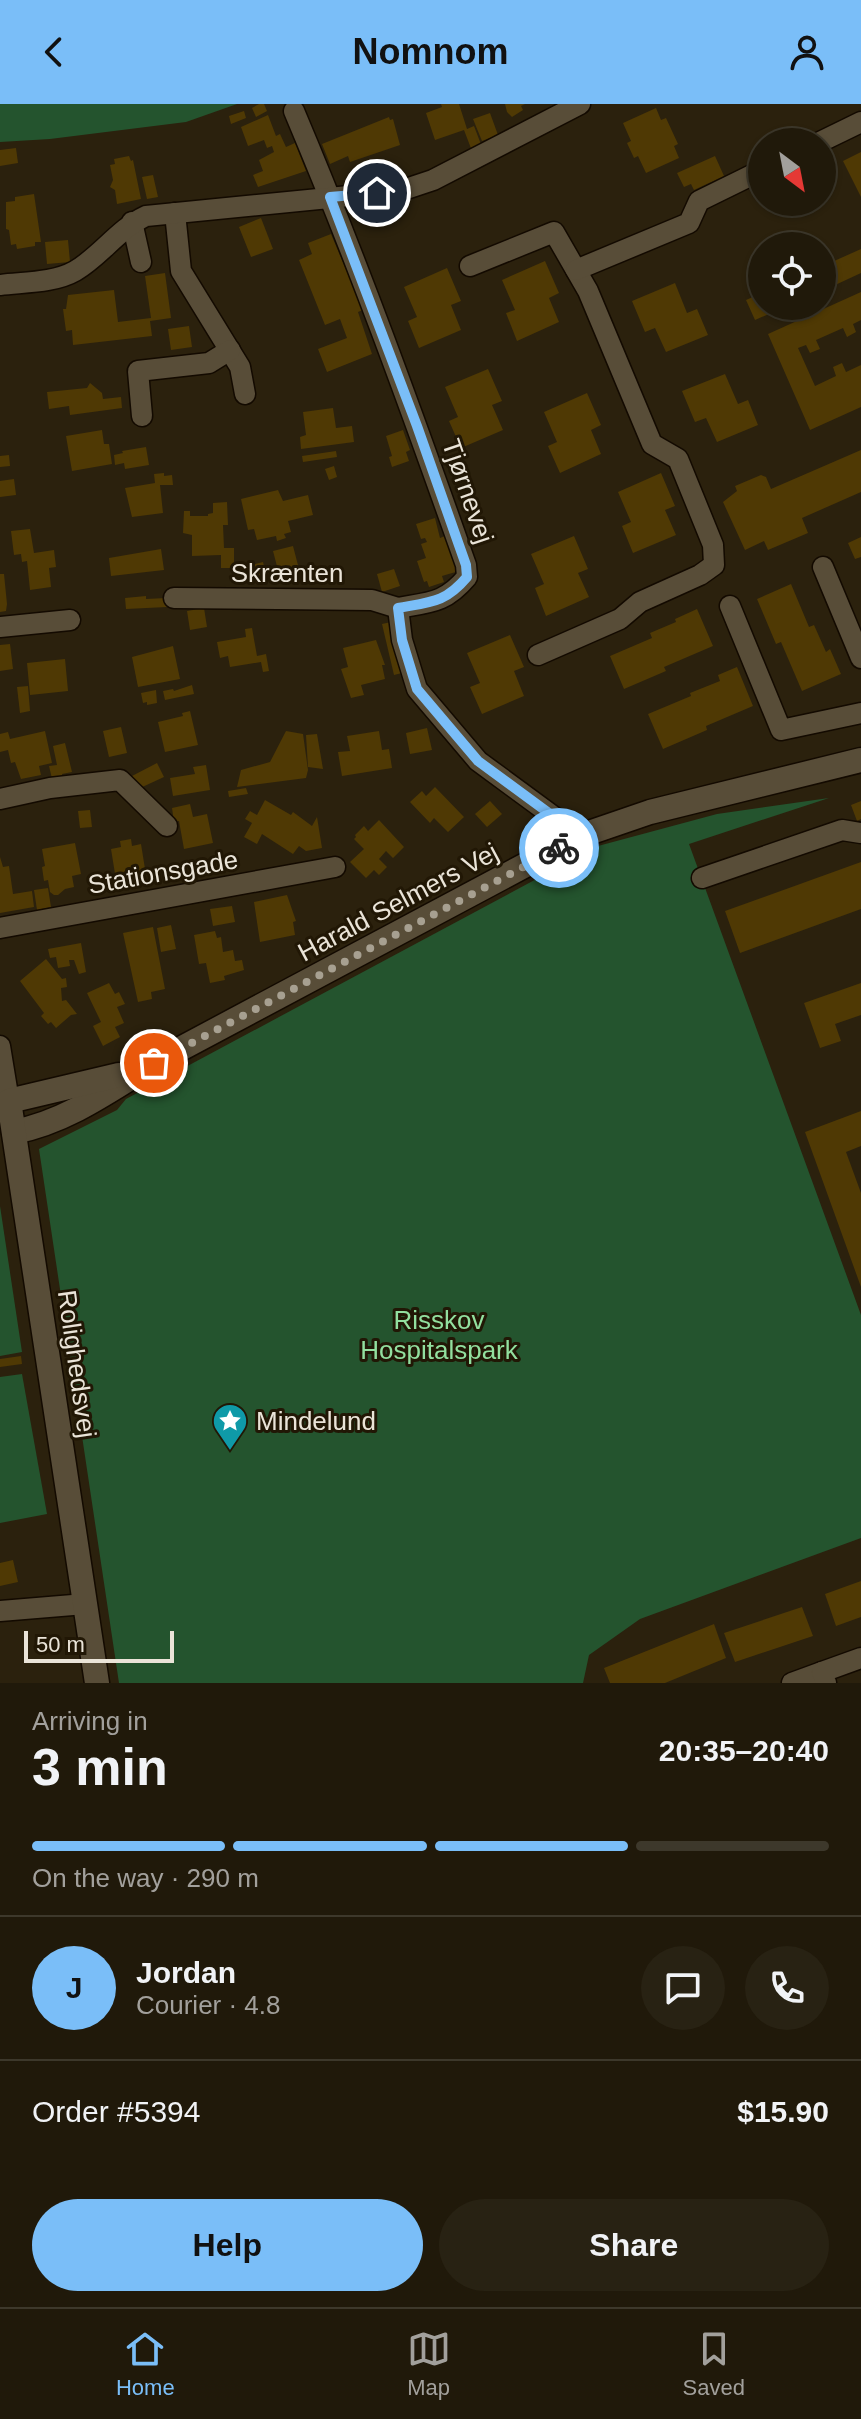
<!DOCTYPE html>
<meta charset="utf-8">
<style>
body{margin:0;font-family:Arial,sans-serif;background:#282213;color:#f1f3f6;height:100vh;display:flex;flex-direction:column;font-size:30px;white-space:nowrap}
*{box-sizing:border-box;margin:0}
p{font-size:26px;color:#a2a09c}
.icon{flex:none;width:44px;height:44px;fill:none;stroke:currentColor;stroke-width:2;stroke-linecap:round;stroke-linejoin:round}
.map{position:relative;height:1579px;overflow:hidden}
.side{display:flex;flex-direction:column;background:#20190a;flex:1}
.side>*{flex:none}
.needle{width:52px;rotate:148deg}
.controls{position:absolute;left:748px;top:24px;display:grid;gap:16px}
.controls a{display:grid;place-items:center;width:88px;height:88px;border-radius:50%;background:#20190a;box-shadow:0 2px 6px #0004,0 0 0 2px #3d382b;font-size:40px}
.scale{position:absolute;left:24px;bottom:20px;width:150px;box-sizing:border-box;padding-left:8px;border:4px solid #eae4d8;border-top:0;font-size:22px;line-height:28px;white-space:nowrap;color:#eae4d8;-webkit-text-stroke:6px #211705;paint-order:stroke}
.pin{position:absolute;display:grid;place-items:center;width:68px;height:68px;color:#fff;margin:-34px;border:4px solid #fff;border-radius:50%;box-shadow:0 2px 8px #0007}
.courier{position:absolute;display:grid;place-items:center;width:80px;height:80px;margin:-40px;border:6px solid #7abef8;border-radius:50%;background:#fff;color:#222;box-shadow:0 2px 10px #0007}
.headline em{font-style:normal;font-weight:800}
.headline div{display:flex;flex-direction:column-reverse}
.headline{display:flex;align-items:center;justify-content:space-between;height:136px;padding:0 32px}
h1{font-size:52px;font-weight:800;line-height:60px}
.bar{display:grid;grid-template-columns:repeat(4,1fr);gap:12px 8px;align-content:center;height:96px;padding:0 32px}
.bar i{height:10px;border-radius:6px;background:#3d382b}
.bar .current{background:#7abef8}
.bar p{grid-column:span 4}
.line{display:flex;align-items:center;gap:20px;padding:0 32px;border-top:2px solid #3d382b}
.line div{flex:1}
.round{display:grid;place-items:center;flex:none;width:84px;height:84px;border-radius:42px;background:#282213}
.cta{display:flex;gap:16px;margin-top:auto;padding:16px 32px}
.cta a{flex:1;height:92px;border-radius:48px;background:#7abef8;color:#111;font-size:32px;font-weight:800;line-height:92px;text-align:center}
.cta a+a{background:#282213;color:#f1f3f6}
header{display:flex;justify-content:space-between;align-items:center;height:104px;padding:0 32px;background:#7abef8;color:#111;font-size:36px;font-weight:800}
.tabs{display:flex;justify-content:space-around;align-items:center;height:112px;border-top:2px solid #3d382b;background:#20190a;font-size:22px;color:#a2a09c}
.tabs a{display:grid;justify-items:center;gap:4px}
.tabs .current{color:#7abef8}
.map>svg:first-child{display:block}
.green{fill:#24542e}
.building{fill:#4f3904}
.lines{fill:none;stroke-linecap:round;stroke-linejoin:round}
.minor-casing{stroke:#130a00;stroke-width:23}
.tertiary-casing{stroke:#130a00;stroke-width:27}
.minor{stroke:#584d38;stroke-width:20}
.tertiary{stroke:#584d38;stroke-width:24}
.done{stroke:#a7a091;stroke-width:8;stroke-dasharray:0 14.4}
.route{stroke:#7abef8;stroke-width:10}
.labels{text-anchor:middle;stroke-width:6;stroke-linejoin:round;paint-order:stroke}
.street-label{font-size:26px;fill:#eae4d8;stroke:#211705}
.park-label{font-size:26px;fill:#92e09f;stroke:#211705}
.poi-label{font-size:26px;fill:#eae4d8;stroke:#211705;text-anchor:start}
</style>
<header><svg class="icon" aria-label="back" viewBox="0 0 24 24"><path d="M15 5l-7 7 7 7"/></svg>Nomnom<svg class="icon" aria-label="person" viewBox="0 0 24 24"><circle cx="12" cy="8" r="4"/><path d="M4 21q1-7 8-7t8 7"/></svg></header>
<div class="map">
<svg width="861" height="1579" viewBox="0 0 861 1579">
<rect width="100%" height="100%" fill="#2b210d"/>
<g class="green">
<path d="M 0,0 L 237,0 L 186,18 L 50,35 L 0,38 Z"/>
<path d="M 829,694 L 689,740 L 861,1211 L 861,1434 L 640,1515 L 589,1551 L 583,1579 L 119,1579 L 39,1045 L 117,1006 L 126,995 L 598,742 L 717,710 Z"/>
<path d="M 0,1102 L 22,1248 L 0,1252 Z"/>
<path d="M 22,1270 L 47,1410 L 0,1419 L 0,1273 Z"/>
</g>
<g class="building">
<path d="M 259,0 L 264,0 L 267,7 L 256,13 L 252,4 Z"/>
<path d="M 441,0 L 459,0 L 467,25 L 474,22 L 482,43 L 472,47 L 464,26 L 435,36 L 426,9 L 442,3 Z"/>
<path d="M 505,0 L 525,0 L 521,2 L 523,6 L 512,13 L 507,8 Z"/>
<path d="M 656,4 L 661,16 L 666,14 L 678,40 L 674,42 L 679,54 L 646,69 L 638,52 L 634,54 L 627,39 L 631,37 L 623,19 Z"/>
<path d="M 244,7 L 246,14 L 231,20 L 229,12 Z"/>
<path d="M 490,9 L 498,31 L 482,37 L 473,15 Z"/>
<path d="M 268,11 L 276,32 L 280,30 L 286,43 L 295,39 L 306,67 L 258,83 L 253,71 L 263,67 L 259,56 L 274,48 L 272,42 L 267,44 L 264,36 L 248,42 L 241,23 Z"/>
<path d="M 389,13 L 390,16 L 393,15 L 400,41 L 350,58 L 348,52 L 330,60 L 322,40 Z"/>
<path d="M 16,44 L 18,59 L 0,62 L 0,46 Z"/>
<path d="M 861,48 L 861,93 L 843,57 Z"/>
<path d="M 129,52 L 131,57 L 133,56 L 141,95 L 117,100 L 115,86 L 110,83 L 113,76 L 110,61 L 115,60 L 114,55 Z"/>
<path d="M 715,52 L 724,72 L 694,86 L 691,80 L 684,83 L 677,69 Z"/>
<path d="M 153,71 L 158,93 L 147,95 L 142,73 Z"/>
<path d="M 34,90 L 41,138 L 35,138 L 35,142 L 17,145 L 16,140 L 11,141 L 9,126 L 6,125 L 6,98 L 15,97 L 15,93 Z"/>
<path d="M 261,114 L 273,145 L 251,153 L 239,123 Z"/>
<path d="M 331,130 L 363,206 L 358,208 L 372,250 L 327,268 L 318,245 L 347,234 L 340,215 L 325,221 L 299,156 L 312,150 L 308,139 Z"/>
<path d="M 68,136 L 70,158 L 47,160 L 45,138 Z"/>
<path d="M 861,145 L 861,169 L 833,182 L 823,162 Z"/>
<path d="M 545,157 L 559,189 L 549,194 L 559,218 L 517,237 L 506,209 L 515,206 L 502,176 Z"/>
<path d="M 447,164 L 461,197 L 451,201 L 461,226 L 419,244 L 408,217 L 417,213 L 404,183 Z"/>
<path d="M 165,169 L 171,214 L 150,217 L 152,232 L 73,241 L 72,226 L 66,227 L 63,205 L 66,205 L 68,191 L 114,186 L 118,218 L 151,214 L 145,172 Z"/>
<path d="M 675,179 L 687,209 L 697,205 L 708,231 L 666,248 L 655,224 L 645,228 L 632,197 Z"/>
<path d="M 861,188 L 861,216 L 853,220 L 856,228 L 847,233 L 843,224 L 816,236 L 820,245 L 810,249 L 806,241 L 798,244 L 815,282 L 836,272 L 833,263 L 842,259 L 846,268 L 861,261 L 861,303 L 810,326 L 768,230 Z"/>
<path d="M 762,189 L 762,202 L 787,202 L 755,216 L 746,196 Z"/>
<path d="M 189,222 L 192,243 L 171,246 L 168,225 Z"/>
<path d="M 488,265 L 502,297 L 492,301 L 503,326 L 461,344 L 449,317 L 458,313 L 445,283 Z"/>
<path d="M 725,270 L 738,300 L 748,296 L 758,321 L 717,338 L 706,314 L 695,318 L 682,287 Z"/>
<path d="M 90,279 L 102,289 L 103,295 L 121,293 L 122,304 L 70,311 L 69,302 L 49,305 L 47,288 L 87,284 Z"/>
<path d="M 587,289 L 601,321 L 591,326 L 601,350 L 560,369 L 548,342 L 557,338 L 544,308 Z"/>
<path d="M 333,304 L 336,324 L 352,322 L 354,338 L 301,345 L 300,333 L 306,331 L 303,308 Z"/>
<path d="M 102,326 L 104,340 L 109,340 L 112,360 L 72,367 L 66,332 Z"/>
<path d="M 403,326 L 410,346 L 406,348 L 409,357 L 392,363 L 389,353 L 392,352 L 386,332 Z"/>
<path d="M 146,343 L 149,361 L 125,365 L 124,359 L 115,361 L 114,351 L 123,349 L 122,347 Z"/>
<path d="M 861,346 L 861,388 L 802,414 L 808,429 L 768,446 L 764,437 L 745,446 L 723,398 L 737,387 L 735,382 L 761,371 L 766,373 L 771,385 Z"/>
<path d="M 336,347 L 337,353 L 303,358 L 302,352 Z"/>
<path d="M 9,351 L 10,362 L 0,363 L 0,352 Z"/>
<path d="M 334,362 L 337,373 L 329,376 L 325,365 Z"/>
<path d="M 164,369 L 164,372 L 172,371 L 173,381 L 160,381 L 163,409 L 132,413 L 125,384 L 155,379 L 154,370 Z"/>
<path d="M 661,369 L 675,402 L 665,406 L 676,431 L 633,449 L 622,422 L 631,418 L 618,388 Z"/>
<path d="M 14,375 L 16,391 L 0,393 L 0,377 Z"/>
<path d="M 278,386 L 283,397 L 308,391 L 313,411 L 288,417 L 291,428 L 284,430 L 286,434 L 277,437 L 276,432 L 257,436 L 254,425 L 248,426 L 241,395 Z"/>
<path d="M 227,398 L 228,421 L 223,421 L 224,444 L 234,444 L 234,464 L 221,464 L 221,451 L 192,452 L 192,431 L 183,429 L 184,407 L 190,407 L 190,412 L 208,412 L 208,410 L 213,409 L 213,399 Z"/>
<path d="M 435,414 L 440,434 L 447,431 L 459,467 L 442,472 L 444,478 L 429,483 L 427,477 L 424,478 L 417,457 L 426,454 L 421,440 L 427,438 L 425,434 L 421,435 L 416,420 Z"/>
<path d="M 30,425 L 34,449 L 54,446 L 56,463 L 49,464 L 51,483 L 30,486 L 27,457 L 22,458 L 21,450 L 14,451 L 11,427 Z"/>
<path d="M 574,432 L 588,465 L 578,469 L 589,493 L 546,512 L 535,484 L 544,480 L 531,450 Z"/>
<path d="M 861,433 L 861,453 L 855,455 L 848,439 Z"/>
<path d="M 293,442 L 299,465 L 279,470 L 273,447 Z"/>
<path d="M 161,445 L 164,466 L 111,472 L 109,454 Z"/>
<path d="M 263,458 L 267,474 L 255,477 L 251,461 Z"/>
<path d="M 394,465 L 400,482 L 382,488 L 377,470 Z"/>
<path d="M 0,470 L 4,470 L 7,500 L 6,507 L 0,508 Z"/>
<path d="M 791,480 L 809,523 L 814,521 L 826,548 L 830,545 L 841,570 L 802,587 L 781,538 L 776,540 L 757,495 Z"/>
<path d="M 146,492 L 146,495 L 166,494 L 167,503 L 126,505 L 125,494 Z"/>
<path d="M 204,504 L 207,523 L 190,526 L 187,507 Z"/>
<path d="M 697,505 L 713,542 L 664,563 L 666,567 L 624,585 L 610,552 L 652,534 L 650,529 L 676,518 L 675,515 Z"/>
<path d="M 391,518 L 406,568 L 394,571 L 382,520 Z"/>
<path d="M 252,524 L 257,552 L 266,550 L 269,567 L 263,568 L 261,558 L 230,563 L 228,552 L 220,554 L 217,538 L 246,533 L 245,525 Z"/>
<path d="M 510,531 L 524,563 L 514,567 L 524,592 L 482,610 L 470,583 L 480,579 L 467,549 Z"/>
<path d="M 376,536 L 385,561 L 382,561 L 385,575 L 361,581 L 364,591 L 351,594 L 341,565 L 348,563 L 343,544 Z"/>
<path d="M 10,540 L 13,565 L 0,567 L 0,541 Z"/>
<path d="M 173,542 L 180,575 L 138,583 L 132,553 Z"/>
<path d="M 65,555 L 68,587 L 30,591 L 27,559 Z"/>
<path d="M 737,563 L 753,602 L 706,622 L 707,626 L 663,645 L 648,610 L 691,592 L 690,589 L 720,577 L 718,571 Z"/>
<path d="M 192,581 L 194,590 L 165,596 L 163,587 L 173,585 L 174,587 Z"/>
<path d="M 28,582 L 30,607 L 20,609 L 17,583 Z"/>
<path d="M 156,586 L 157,599 L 147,601 L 147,598 L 143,599 L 141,589 Z"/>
<path d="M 190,607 L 198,641 L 165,648 L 158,618 L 183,612 L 182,609 Z"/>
<path d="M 121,623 L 127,649 L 109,653 L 103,627 Z"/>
<path d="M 427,624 L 432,646 L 410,650 L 406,629 Z"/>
<path d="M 45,627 L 52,659 L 39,662 L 41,671 L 21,675 L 15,658 L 11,659 L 8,646 L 0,648 L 0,630 L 8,628 L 10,635 Z"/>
<path d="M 286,627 L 303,630 L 308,666 L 306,674 L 237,683 L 241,666 L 270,658 Z"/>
<path d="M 379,627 L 382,646 L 389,645 L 392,664 L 342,672 L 338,648 L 350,647 L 347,632 Z"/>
<path d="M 317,630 L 323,665 L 308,663 L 306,631 Z"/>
<path d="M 65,639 L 72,668 L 62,670 L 63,677 L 53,679 L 49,662 L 57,661 L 53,642 Z"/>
<path d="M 157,659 L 164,673 L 138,685 L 132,672 Z"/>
<path d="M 206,661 L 210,686 L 173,692 L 170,674 L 195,670 L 193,663 Z"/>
<path d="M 435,683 L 464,713 L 448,728 L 434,714 L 430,719 L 410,698 L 422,687 L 426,692 Z"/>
<path d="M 246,684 L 248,690 L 229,693 L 228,687 Z"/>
<path d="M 265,696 L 291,711 L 293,708 L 312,722 L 317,713 L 322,744 L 306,747 L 299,742 L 293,750 L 262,730 L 257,740 L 244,733 L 252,719 L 245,715 L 250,707 L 257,711 Z"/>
<path d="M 490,697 L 502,710 L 487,723 L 475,710 Z"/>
<path d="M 861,697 L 861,715 L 857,717 L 851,701 Z"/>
<path d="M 190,700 L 193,713 L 207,710 L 213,739 L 184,745 L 179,717 L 174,718 L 172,704 Z"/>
<path d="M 90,706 L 92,723 L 80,724 L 78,707 Z"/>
<path d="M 379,716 L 404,743 L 393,754 L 386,747 L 379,755 L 387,763 L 379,771 L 374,766 L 366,774 L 350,758 L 364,745 L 354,735 L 356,733 L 355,731 L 364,722 L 368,727 Z"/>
<path d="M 131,735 L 132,742 L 141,740 L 146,771 L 116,776 L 111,745 L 121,743 L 120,737 Z"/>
<path d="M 75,739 L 81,770 L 72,772 L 74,783 L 65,785 L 58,791 L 54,791 L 50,788 L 48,776 L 44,777 L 42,763 L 45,762 L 42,745 Z"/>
<path d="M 0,753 L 3,763 L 9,762 L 13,790 L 32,787 L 34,803 L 0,809 Z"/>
<path d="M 861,758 L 861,805 L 740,849 L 725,807 Z"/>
<path d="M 48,784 L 51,803 L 37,806 L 34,786 Z"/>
<path d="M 287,791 L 296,817 L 293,818 L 295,831 L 260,838 L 254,798 Z"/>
<path d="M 232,802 L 235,818 L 213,822 L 210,805 Z"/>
<path d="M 171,821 L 176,845 L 161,848 L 157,824 Z"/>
<path d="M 153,823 L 165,885 L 151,888 L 152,895 L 138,898 L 123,829 Z"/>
<path d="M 215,827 L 217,834 L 221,833 L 223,848 L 233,846 L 235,857 L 242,856 L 244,866 L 224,872 L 225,876 L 210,879 L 206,859 L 199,860 L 194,831 Z"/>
<path d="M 81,839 L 86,868 L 79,870 L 74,856 L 69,856 L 70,862 L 58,864 L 56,853 L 50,854 L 48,845 Z"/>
<path d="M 46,855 L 62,875 L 66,874 L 67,883 L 61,884 L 62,897 L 66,896 L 77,910 L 71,911 L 56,924 L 51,918 L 48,920 L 41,912 L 44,909 L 20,877 Z"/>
<path d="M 109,879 L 115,890 L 119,888 L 125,900 L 117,903 L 124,919 L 115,923 L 120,933 L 103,942 L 93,922 L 101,918 L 87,889 Z"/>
<path d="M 861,879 L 861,911 L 835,920 L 841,937 L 820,944 L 804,899 Z"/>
<path d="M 861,1007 L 861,1042 L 846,1048 L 861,1089 L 861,1183 L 805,1028 Z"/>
<path d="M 21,1252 L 22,1260 L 0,1263 L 0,1255 Z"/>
<path d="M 13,1456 L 18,1478 L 0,1482 L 0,1459 Z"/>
<path d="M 861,1477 L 861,1513 L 836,1522 L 825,1490 Z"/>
<path d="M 802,1503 L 813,1532 L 735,1558 L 724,1529 Z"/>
<path d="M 714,1520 L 726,1554 L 665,1579 L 610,1579 L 604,1564 Z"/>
</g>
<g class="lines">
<defs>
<g id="minor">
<path d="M 294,7 C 357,156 412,308 466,461 L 467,473 C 445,499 431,498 398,504 L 402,536 L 417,585 L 478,657 L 580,732"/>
<path d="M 820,38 L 861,18"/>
<path d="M 175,109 L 181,167 L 240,263 L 245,290"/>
<path d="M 132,118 L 141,158"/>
<path d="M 470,162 L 554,128 L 588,187 L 652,340 L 678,355 L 713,441 L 714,461 L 700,471 L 640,498 L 620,515 L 538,551"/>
<path d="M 576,166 L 689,119 L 699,97 L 762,66"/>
<path d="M 0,181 C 24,178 54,179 75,167 C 101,152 118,125 146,112 L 400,87 L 433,76 L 580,0"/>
<path d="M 142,312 L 138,267 L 209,259 L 230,246"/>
<path d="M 823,463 L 861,554"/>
<path d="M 174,494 L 372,496 L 398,504"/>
<path d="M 730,502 L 781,626 L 861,609"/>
<path d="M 0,523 L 70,516"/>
<path d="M 0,695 L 50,684 L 120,676 L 167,722"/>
<path d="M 702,774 L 842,726 L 861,729"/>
<path d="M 0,824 L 335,763"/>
<path d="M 0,942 L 9,997"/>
<path d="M 0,1507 L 85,1500"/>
<path d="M 792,1579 L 822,1568"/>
<path d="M 826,1579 L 822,1568 L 861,1554"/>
</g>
<g id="tertiary">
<path d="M 14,1028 C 66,1018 109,987 154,959 L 580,732 L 650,708 L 861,656"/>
<path d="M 97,1579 L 9,997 L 119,971"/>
</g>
</defs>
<use href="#minor" class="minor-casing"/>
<use href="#tertiary" class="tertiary-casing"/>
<use href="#minor" class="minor"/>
<use href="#tertiary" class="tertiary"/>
</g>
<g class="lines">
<path class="done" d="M 154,959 L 559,744"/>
<path class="route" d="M 377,89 L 330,93 L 417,322 L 466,461 L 467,473 C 445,499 431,498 398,504 L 402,536 L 417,585 L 478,657 L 580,732 L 559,744"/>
</g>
<defs>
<symbol id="sight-pin" viewBox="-11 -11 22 30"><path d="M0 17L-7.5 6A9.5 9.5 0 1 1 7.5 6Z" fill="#0f9aa8" stroke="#211705"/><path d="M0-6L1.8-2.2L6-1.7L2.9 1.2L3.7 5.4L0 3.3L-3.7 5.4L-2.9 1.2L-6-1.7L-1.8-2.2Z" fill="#fff"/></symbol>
</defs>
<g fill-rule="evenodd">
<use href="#sight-pin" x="210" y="1297" width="40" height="54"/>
</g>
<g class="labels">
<g class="street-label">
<text transform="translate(468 387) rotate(71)" y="9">Tjørnevej</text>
<text x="287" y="478">Skrænten</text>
<text transform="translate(163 768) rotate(-10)" y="9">Stationsgade</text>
<text transform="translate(398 798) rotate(-28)" y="9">Harald Selmers Vej</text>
<text transform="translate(77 1260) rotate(82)" y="9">Rolighedsvej</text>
</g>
<g class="park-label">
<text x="439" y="1225">Risskov<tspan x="439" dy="30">Hospitalspark</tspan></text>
</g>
<g class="poi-label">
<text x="256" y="1326">Mindelund</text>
</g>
</g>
</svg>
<div class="controls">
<a><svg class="needle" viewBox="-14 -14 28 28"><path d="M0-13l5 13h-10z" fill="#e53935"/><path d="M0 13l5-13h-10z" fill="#a2a09c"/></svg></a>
<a><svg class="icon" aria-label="locate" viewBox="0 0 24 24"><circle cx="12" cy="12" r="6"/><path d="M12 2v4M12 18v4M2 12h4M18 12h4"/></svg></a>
</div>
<div class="scale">50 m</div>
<div class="pin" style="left:154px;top:959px;background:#ea580c"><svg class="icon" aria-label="bag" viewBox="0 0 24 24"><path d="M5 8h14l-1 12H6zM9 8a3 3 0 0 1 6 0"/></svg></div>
<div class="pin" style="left:377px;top:89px;background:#1f2937"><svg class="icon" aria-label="home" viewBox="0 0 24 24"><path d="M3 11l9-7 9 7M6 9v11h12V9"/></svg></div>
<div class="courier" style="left:559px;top:744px"><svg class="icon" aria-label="bike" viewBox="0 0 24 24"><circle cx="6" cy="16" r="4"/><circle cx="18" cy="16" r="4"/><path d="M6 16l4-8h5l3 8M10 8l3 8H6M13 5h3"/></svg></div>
</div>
<section class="side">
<div class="headline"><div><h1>3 min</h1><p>Arriving in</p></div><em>20:35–20:40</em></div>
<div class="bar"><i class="current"></i><i class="current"></i><i class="current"></i><i></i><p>On the way · 290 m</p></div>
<div class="line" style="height:144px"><b class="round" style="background:#7abef8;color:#111">J</b><div><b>Jordan</b><p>Courier · 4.8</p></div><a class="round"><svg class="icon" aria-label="chat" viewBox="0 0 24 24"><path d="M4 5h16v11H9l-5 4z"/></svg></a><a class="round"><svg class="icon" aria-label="phone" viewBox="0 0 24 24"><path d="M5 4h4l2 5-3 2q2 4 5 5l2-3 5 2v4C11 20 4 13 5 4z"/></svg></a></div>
<div class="line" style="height:104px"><div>Order #5394</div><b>$15.90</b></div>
<div class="cta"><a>Help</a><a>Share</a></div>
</section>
<nav class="tabs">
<a class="current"><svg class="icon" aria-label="home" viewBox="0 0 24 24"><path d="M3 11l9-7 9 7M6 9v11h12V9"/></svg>Home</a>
<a><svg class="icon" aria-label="map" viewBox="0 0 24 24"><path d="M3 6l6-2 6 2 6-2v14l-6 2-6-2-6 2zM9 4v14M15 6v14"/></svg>Map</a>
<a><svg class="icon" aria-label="saved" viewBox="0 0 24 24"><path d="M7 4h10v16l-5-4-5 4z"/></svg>Saved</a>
</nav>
